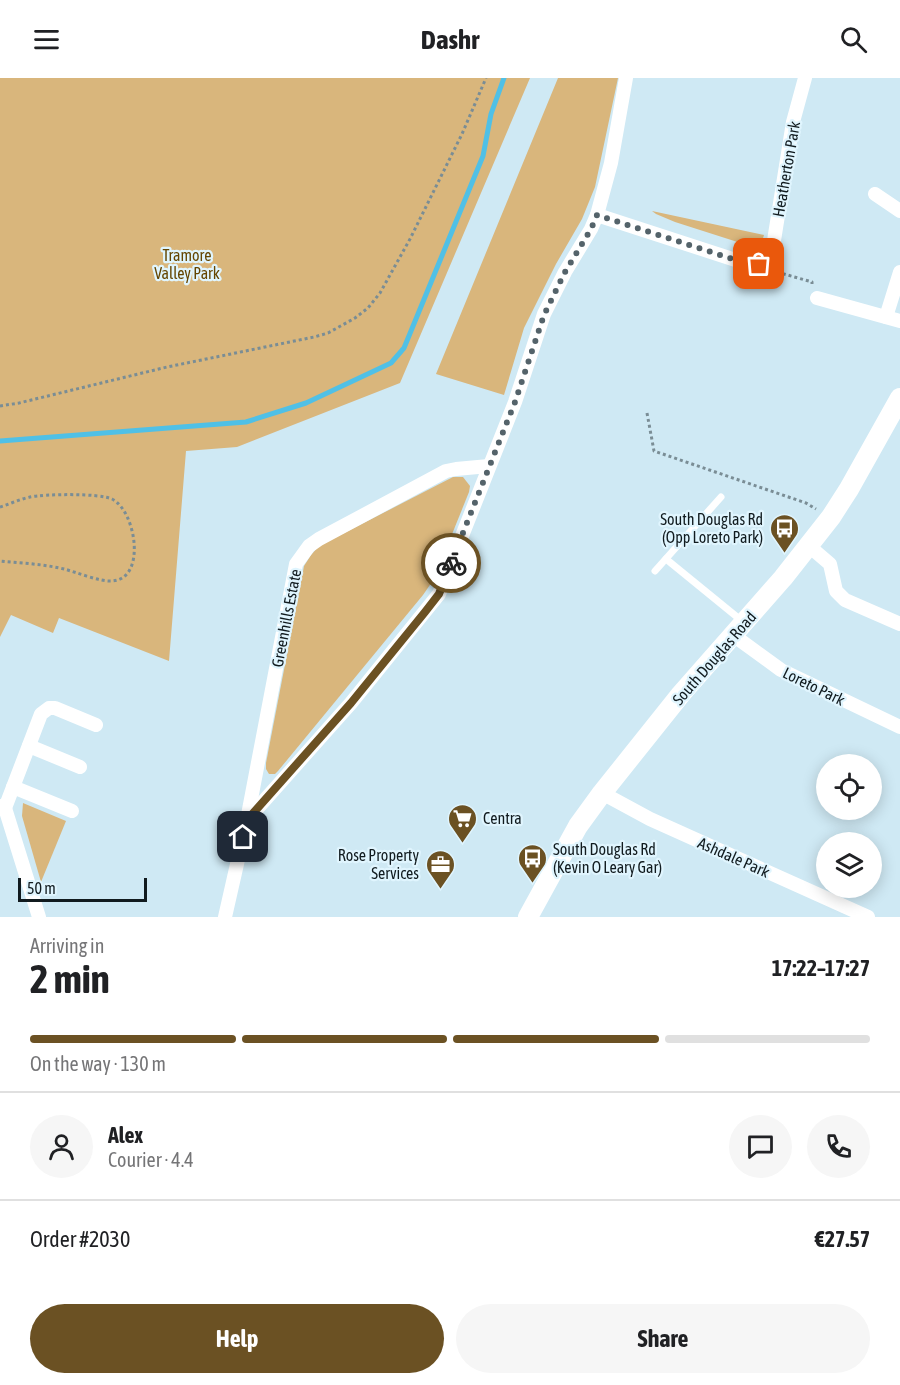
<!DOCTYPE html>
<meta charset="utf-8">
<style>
body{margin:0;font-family:"Asap Condensed",sans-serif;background:#f6f6f6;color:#202124;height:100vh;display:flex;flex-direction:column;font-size:22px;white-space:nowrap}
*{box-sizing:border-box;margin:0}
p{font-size:20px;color:#757577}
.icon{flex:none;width:33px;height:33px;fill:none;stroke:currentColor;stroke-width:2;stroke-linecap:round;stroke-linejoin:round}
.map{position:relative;height:839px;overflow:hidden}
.side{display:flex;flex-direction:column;background:#fff;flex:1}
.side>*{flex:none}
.fabs{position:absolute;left:816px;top:676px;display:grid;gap:12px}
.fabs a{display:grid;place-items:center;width:66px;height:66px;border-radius:50%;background:#fff;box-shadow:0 3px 15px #0003;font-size:30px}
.scale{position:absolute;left:18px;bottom:15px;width:129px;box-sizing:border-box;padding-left:6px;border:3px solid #111b1f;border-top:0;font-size:16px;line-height:21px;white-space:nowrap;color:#111b1f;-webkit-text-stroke:4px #e0f5fe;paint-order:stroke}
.pin{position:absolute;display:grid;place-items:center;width:51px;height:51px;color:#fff;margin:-26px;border-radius:12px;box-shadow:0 3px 9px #0006}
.courier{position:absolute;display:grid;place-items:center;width:60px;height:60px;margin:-30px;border:4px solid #6b5123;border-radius:50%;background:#fff;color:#222;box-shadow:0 2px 8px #0007}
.summary em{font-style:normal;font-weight:700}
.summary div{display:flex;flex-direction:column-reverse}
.summary{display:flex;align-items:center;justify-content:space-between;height:102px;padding:0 30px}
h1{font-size:39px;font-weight:700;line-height:45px}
.bar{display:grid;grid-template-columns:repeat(4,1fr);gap:9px 6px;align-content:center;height:72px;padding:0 30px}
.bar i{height:8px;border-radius:4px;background:#e0e0e0}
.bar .on{background:#6b5123}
.bar p{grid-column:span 4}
.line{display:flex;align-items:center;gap:15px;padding:0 30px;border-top:2px solid #e0e0e0}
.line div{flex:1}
.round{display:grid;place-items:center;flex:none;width:63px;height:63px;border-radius:32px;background:#f6f6f6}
.button{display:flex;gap:12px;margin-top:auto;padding:12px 30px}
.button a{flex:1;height:69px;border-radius:36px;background:#6b5123;color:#fff;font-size:24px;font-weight:700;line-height:69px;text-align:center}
.button a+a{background:#f6f6f6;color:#202124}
header{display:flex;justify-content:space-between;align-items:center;height:78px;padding:0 30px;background:#fff;font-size:27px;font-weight:700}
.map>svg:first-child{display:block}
.green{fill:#d9b67c}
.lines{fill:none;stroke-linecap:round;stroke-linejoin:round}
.stream{stroke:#50c0e6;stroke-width:5}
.path{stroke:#7a8d95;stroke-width:3;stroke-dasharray:3 3;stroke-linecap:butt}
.service{stroke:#fff;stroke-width:7}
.minor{stroke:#fff;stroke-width:14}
.secondary{stroke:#fff;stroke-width:20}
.done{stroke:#54636a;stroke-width:6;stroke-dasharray:0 10.8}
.route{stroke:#6b5123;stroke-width:8}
.labels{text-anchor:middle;stroke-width:4.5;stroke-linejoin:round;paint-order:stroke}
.street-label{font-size:16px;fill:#111b1f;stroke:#e0f5fe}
.park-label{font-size:16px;fill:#644500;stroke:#e0f5fe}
.poi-label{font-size:16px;fill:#111b1f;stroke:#e0f5fe;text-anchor:end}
</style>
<header><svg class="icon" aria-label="menu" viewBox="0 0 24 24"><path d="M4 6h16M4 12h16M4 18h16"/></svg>Dashr<svg class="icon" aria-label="search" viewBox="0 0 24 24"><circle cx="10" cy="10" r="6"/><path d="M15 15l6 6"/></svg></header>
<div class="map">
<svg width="900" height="839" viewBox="0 0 900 839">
<rect width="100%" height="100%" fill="#cfe9f4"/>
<g class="green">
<path d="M 0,0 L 530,0 L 400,305 L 237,369 L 186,373 L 169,583 L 59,540 L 53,555 L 11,537 L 0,559 Z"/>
<path d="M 558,0 L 618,0 L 595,109 L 582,141 L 556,186 L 524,250 L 504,317 L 436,296 Z"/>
<path d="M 652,133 L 764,157 C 762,165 757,169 750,168 L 675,144 L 656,136 Z"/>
<path d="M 453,399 L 463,399 L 470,408 L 469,414 L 434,501 L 423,517 L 278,693 L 275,696 L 269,696 L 266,691 L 266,685 L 304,488 L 311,477 L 319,468 Z"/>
<path d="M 23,725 L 66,743 L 41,804 L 22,738 Z"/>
</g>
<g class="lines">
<path class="stream" d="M 0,363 L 246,344 L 306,325 L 391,285 L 404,270 L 483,78 L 491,36 L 504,0"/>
<g class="path">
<path d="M 777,194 L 812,204 L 812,206"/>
<path d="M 0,328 L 19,325 L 167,289 L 314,259 L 328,255 L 355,240 L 368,230 L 380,215 L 410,161 L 462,56 L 486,0"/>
<path d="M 647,335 L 654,373 L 806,425 L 816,431"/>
<path d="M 0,429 C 10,426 20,421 30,419 C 45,416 99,415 112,421 C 136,433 147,501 112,503 C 100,504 76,494 64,491 C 43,486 21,485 0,483"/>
</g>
<g class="service">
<path d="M 666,481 L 742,543"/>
<path d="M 655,493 L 721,419"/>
</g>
<g class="minor">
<path d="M 875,116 L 900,133"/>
<path d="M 597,137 L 751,187 L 765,184 L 772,175 L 793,44 L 805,0"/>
<path d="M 817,220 L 900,243"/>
<path d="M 886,239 L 900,194"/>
<path d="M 809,468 L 830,486 L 836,513 L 845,522 L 900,546"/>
<path d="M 733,557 L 781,592 L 900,649"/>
<path d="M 29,668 L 80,689"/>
<path d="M 13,709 L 72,733"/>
<path d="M 602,715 L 650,741 L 868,839"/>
<path d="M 0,728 L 5,730 L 39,839"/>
<path d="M 5,730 L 41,636 L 49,630 L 55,630 L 96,647"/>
<path d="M 247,742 L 351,625 L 439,516 L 515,324 L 544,236 L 565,194 L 591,151 L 597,137 L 611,85 L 626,0"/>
<path d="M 225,839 L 247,742 L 296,486 L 309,468 L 319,461 L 446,393 L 456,391 L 489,388"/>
</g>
<path class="secondary" d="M 528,839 L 578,748 L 602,715 L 681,616 L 783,500 L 831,439 L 849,411 L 900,320"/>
</g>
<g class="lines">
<path class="done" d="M 451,485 L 515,324 L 544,237 L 565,194 L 591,151 L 597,137 L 751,187 L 759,186"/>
<path class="route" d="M 243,759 L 247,742 L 351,625 L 425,534 L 439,516 L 451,485"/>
</g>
<defs>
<symbol id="bus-pin" viewBox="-11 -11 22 30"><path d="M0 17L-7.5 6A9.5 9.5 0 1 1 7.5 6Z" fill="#6b5123" stroke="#e0f5fe"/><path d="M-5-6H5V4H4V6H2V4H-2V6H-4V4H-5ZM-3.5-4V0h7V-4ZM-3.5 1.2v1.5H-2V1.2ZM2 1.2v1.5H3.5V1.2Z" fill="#fff"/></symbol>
<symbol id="supermarket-pin" viewBox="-11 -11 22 30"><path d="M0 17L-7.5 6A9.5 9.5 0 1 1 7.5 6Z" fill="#6b5123" stroke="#e0f5fe"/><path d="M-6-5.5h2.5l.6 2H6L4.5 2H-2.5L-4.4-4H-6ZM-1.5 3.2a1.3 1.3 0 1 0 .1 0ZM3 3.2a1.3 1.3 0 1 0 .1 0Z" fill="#fff"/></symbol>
<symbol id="office-pin" viewBox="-11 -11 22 30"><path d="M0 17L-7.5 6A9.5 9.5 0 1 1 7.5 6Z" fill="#6b5123" stroke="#e0f5fe"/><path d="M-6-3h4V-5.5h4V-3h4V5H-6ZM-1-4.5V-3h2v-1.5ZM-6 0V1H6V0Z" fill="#fff"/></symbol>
</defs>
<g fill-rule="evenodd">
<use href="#bus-pin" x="768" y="434" width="33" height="45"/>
<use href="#supermarket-pin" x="446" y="724" width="33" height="45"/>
<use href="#bus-pin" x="516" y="764" width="33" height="45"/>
<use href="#office-pin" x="424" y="770" width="33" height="45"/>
</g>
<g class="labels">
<g class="street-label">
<text transform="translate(786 91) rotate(-80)" y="6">Heatherton Park</text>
<text transform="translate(286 540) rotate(-79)" y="6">Greenhills Estate</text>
<text transform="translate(714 580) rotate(-49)" y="6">South Douglas Road</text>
<text transform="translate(814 608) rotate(26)" y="6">Loreto Park</text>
<text transform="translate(734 779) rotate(24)" y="6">Ashdale Park</text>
</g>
<g class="park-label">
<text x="187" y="183">Tramore<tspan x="187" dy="18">Valley Park</tspan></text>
</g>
<g class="poi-label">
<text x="763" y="447">South Douglas Rd<tspan x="763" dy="18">(Opp Loreto Park)</tspan></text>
<text x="483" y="746" text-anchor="start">Centra</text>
<text x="553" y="777" text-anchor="start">South Douglas Rd<tspan x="553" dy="18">(Kevin O Leary Gar)</tspan></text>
<text x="419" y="783">Rose Property<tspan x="419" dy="18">Services</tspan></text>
</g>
</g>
</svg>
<div class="fabs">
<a><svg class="icon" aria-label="locate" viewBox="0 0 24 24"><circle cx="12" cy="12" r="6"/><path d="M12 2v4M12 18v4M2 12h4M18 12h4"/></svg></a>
<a><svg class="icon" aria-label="layers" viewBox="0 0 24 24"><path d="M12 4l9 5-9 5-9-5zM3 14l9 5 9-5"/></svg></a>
</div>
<div class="scale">50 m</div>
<div class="pin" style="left:759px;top:186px;background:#ea580c"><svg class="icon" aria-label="bag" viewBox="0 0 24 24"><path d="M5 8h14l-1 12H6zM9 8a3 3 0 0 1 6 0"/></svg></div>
<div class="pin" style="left:243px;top:759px;background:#1f2937"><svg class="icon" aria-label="home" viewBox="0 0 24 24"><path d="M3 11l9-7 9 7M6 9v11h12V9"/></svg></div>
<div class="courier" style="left:451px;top:485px"><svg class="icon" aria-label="bike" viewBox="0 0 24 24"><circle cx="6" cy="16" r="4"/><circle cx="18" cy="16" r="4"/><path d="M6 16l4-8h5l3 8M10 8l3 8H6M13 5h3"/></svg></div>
</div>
<section class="side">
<div class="summary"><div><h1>2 min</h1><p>Arriving in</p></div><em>17:22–17:27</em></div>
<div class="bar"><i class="on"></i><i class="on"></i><i class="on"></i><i></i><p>On the way · 130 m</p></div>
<div class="line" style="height:108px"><a class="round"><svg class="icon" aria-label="person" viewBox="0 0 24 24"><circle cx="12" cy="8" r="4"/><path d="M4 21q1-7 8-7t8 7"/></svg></a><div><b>Alex</b><p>Courier · 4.4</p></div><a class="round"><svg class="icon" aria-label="chat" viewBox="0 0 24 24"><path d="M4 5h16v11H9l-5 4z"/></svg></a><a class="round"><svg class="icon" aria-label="phone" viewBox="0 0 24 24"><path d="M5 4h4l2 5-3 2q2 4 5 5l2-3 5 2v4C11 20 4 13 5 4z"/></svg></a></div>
<div class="line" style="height:78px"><div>Order #2030</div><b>€27.57</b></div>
<div class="button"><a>Help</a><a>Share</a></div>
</section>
